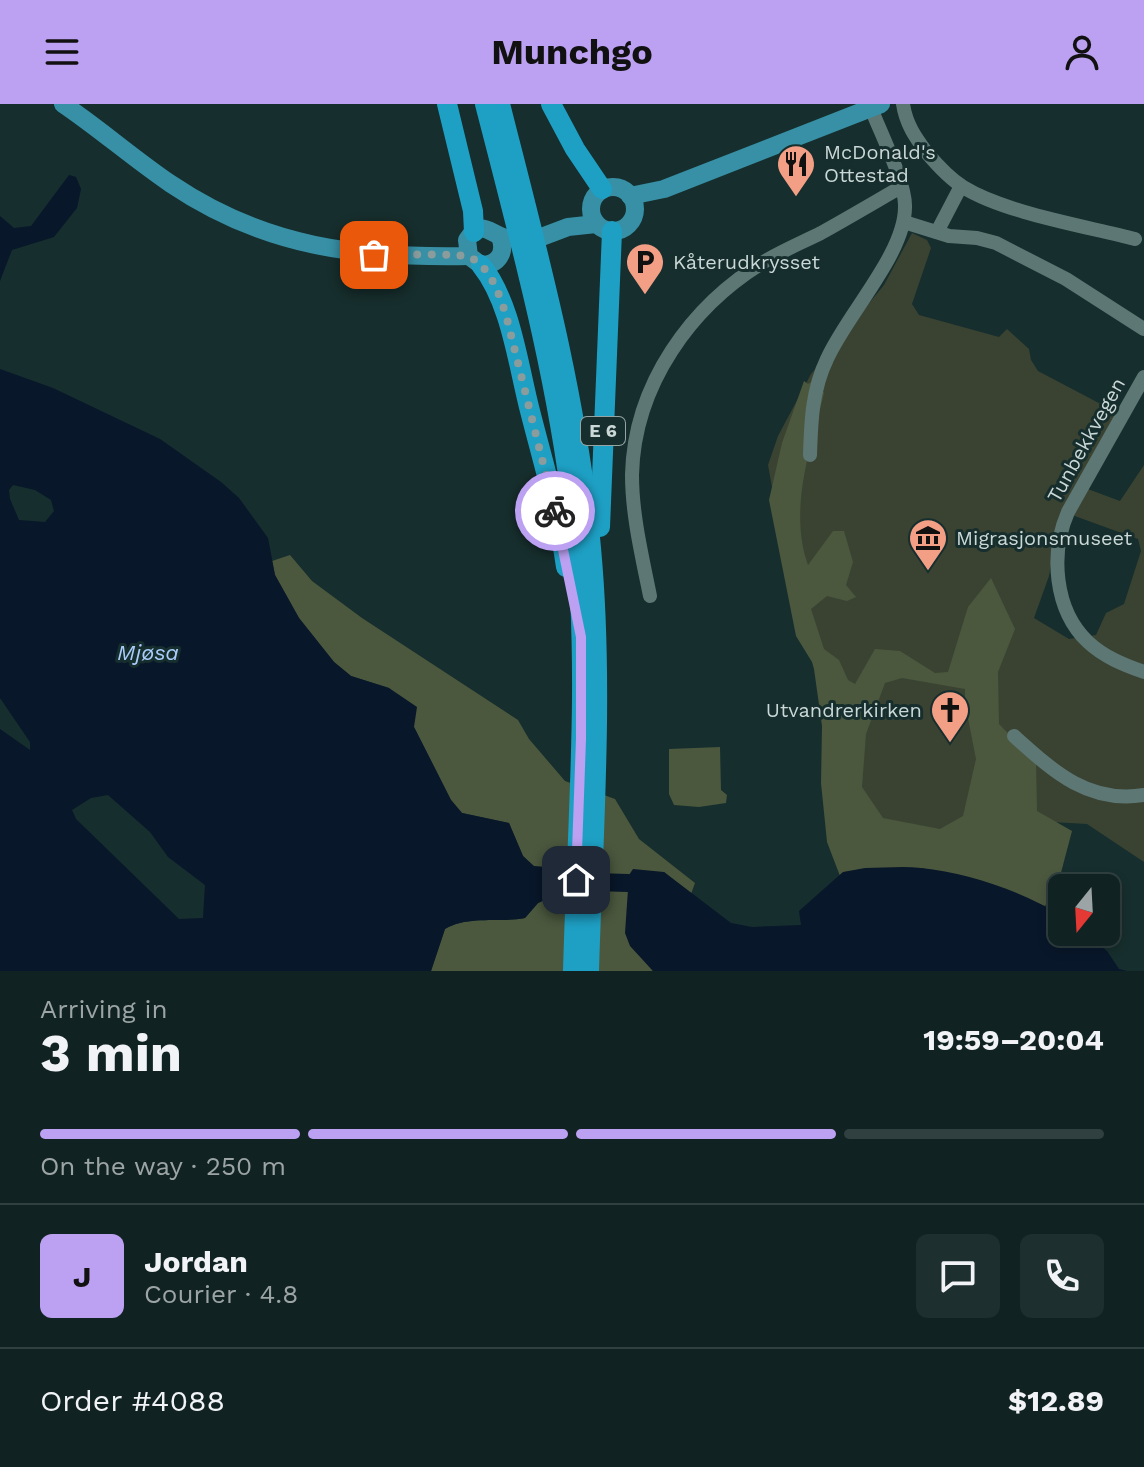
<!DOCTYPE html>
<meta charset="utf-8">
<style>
body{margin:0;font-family:"Work Sans",sans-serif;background:#1e2f2f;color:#f1f3f6;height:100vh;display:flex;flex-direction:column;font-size:30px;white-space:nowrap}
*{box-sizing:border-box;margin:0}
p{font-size:26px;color:#9ca4a5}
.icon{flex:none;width:44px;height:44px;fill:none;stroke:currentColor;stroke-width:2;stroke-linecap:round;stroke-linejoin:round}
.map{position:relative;height:867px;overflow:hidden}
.drawer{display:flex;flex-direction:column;background:#102222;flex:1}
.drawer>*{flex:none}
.needle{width:52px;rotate:198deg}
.tools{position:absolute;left:1048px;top:770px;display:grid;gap:16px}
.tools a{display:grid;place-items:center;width:72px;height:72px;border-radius:12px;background:#102222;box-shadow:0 4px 12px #0003,0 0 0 2px #303f40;font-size:40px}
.pin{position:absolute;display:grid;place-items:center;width:68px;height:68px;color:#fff;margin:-34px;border-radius:16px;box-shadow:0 4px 12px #0006}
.courier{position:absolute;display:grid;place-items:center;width:80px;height:80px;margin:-40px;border:6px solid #bca0f2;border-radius:50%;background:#fff;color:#222;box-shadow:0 2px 10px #0007}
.summary em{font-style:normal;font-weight:700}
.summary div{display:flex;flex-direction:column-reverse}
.summary{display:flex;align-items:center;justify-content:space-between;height:136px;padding:0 40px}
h1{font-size:52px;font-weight:700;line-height:60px}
.bar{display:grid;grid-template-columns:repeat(4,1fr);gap:12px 8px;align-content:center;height:96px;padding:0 40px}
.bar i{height:10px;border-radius:6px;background:#303f40}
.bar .selected{background:#bca0f2}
.bar p{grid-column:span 4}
.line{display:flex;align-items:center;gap:20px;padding:0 40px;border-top:2px solid #303f40}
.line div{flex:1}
.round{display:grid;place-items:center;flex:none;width:84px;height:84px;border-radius:12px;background:#1e2f2f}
header{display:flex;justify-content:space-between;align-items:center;height:104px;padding:0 40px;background:#bca0f2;color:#111;font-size:36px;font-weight:700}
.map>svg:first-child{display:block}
.green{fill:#3a4332}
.forest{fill:#4b583e;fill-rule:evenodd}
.water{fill:#08172a;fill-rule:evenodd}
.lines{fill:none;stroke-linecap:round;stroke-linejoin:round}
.river{stroke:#08172a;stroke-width:18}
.minor{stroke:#5d7775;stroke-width:14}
.major{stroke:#3790a5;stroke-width:18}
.highway{stroke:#1ea0c5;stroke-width:20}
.done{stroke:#8b9c9c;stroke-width:8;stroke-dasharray:0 14.4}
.route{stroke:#bca0f2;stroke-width:10}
.labels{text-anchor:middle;stroke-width:6;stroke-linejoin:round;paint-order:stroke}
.shield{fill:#162e2d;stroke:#94a5a4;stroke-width:2}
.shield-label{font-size:18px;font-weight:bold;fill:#cad8d7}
.poi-label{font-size:20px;fill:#cad8d7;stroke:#162e2d;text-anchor:start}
.street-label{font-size:20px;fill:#cad8d7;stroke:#162e2d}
.water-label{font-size:22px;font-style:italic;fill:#a9cdfa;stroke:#162e2d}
</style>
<header><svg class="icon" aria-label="menu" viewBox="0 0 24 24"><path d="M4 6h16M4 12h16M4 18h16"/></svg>Munchgo<svg class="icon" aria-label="person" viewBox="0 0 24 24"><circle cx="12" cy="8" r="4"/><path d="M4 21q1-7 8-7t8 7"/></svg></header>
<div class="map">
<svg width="1144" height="867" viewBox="0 0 1144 867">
<rect width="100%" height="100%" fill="#162e2d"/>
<path class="green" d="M 912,129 L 927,136 L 931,144 L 912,200 L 919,211 L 999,233 L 1007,225 L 1029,245 L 1031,256 L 1038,267 L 1114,307 L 1116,313 L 1059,413 L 1049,472 L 1034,514 L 1069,535 L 1096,531 L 1106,509 L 1124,500 L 1141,447 L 1138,435 L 1072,411 L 1085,384 L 1120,397 L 1144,361 L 1144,758 L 1087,720 L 1052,718 L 971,731 L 834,729 L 822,567 L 799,533 L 768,361 L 778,332 L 811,270 L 884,181 Z"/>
<g class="forest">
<path d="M 815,276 L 824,289 C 811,343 788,406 808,461 L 833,427 L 844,427 L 853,458 L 846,481 L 856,493 L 847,497 L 827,492 L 811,505 L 824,545 L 839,556 L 848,576 L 855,580 L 875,545 L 900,547 L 935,569 L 948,568 L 968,503 L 991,474 L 1015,525 L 998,568 L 999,620 L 1036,658 L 1037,707 L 1072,727 L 1058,780 L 1045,802 L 978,776 L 921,764 L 840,772 L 827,738 L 821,679 L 822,622 L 814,565 L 812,558 L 796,532 L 769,396 L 782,339 L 804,277 L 808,280 ZM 902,574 L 965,585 L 965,599 L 976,655 L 963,712 L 940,725 L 883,714 L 862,683 L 866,630 L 885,579 Z"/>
<path d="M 290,451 L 312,477 L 362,514 L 518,616 L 529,635 L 565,677 L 615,695 L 639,735 L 695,779 L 691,790 L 664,768 L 642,854 L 653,867 L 431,867 L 445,825 C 468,811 499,819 525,814 L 538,799 L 562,788 L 547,763 L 534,763 L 523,752 L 509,719 L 462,709 L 451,696 L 414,623 L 389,584 L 351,572 L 334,558 L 299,514 L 275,471 L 272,457 Z"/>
<path d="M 720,643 L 721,686 L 727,691 L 726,699 L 699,703 L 674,701 L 669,690 L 669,645 Z"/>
</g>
<g class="water">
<path d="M 69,71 L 76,73 L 81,85 L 77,104 L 54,133 L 12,146 L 0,177 L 0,112 L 14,124 L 31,122 Z"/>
<path d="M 0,265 L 53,284 L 160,335 L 221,378 L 239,394 L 268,434 L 275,471 L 299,514 L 334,558 L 351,572 L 389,584 L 417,603 L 414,623 L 451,696 L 462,709 L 509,719 L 523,752 L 534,762 L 547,763 L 562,769 L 562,788 L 538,799 L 525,814 C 499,819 468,811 445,825 L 431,867 L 0,867 L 0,625 L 30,646 L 30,638 L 0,594 ZM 13,381 L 35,386 L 51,396 L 54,407 L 45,418 L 19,416 L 10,395 L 9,386 ZM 108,691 L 150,728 L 168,753 L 205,781 L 203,814 L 179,815 L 76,715 L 72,706 L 91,694 Z"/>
<path d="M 865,764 C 883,764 903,762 921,764 C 968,769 1022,787 1062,812 L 1062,828 L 1083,828 L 1107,847 L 1119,865 L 1127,867 L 653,867 L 630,842 L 625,829 L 629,771 L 633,765 L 664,768 L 731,819 L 752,823 L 801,821 L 799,807 L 843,768 Z"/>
</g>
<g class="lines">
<path class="river" d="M 562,777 L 628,779"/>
<g class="minor">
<path d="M 903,0 C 906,20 915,33 927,49 C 938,62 949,74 963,83 C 1005,109 1085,122 1135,135"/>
<path d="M 904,118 L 949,132 L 977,134 L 996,139 L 1066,175 L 1144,225"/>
<path d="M 937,128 L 961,82"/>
<path d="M 1144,273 L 1068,408 C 1050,449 1054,506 1088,538 C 1104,553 1124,561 1144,568"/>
<path d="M 810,351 C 811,318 812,286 827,255 C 847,210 905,150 905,103 C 906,79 880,28 871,4"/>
<path d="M 650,492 C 642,452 632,411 632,371 C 634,281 691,201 767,156 C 784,146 803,138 821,129 C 848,114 875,98 901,83"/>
<path d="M 1014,632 C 1053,667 1088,700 1144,691"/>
</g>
<g class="major">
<path d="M 63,0 C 100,25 134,55 171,80 C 266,144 358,154 469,152"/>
<circle cx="613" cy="105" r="22"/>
<path d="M 630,92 L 664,85 L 881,0"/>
<path d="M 500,133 C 506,148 499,161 481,161 L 469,152 L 467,136 C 481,115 488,128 503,133 C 511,136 523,133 531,133"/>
<path d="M 523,140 L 568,123 L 596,120"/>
</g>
<g class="highway">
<path d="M 447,0 L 473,107 L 474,128"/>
<path d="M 485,0 C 521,140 560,282 575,426 C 590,572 577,720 573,867"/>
<path d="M 500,0 C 537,146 578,294 591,444 C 604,584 593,727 589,867"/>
<path d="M 551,0 L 575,45 L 602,85"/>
<path d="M 481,161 C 511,198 518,261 530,307 C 543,358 559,411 566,463"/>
<path d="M 600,423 L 612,127"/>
</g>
</g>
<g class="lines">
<path class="done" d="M 374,151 C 389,151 462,149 470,153 C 491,164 499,190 506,211 L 555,407"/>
<path class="route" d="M 555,407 L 581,533 L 581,635 L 576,776"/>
</g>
<defs>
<symbol id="restaurant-pin" viewBox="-11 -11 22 30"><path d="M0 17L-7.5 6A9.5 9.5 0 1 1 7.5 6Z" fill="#f39f85" stroke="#162e2d"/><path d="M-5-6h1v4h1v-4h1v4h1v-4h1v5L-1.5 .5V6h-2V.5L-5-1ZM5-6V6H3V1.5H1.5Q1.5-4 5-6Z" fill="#111"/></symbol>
<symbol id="parking-pin" viewBox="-11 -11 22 30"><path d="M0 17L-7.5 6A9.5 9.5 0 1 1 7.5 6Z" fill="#f39f85" stroke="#162e2d"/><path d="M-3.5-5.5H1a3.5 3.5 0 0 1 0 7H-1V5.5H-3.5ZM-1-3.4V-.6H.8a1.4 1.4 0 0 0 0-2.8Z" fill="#111"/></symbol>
<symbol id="museum-pin" viewBox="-11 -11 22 30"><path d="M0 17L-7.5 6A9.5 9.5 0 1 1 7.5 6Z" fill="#f39f85" stroke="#162e2d"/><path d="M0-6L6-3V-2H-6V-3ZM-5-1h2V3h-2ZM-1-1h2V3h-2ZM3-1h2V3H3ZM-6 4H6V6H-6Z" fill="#111"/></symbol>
<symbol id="church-pin" viewBox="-11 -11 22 30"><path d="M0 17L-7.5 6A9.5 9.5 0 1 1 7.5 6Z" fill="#f39f85" stroke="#162e2d"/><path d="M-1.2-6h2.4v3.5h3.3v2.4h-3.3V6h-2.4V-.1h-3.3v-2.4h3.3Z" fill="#111"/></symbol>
</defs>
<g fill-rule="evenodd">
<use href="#restaurant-pin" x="774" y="38" width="44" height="60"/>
<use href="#parking-pin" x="623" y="136" width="44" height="60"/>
<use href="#museum-pin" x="906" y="412" width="44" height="60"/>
<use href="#church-pin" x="928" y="584" width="44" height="60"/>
</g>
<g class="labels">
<rect class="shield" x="581" y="313" width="44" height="28" rx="6"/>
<g class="shield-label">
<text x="603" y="333">E 6</text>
</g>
<g class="poi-label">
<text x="824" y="55">McDonald's<tspan x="824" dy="23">Ottestad</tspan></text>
<text x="673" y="165">Kåterudkrysset</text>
<text x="956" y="441">Migrasjonsmuseet</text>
<text x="922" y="613" text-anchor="end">Utvandrerkirken</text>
</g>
<g class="street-label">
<text transform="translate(1086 336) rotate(-61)" y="7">Tunbekkvegen</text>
</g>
<g class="water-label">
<text x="148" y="556">Mjøsa</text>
</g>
</g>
</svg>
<div class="tools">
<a><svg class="needle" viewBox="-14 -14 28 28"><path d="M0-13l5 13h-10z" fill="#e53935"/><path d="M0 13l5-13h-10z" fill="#9ca4a5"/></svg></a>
</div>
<div class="pin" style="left:374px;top:151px;background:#ea580c"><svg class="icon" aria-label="bag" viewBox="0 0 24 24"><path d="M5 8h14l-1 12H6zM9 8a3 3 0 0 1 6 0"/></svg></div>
<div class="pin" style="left:576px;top:776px;background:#1f2937"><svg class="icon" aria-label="home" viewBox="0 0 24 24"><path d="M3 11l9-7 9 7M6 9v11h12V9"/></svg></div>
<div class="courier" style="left:555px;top:407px"><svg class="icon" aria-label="bike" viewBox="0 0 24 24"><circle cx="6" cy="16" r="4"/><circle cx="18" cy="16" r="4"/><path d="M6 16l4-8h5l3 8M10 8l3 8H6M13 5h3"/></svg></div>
</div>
<section class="drawer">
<div class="summary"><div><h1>3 min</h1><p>Arriving in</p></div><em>19:59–20:04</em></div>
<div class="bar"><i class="selected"></i><i class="selected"></i><i class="selected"></i><i></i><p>On the way · 250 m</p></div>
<div class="line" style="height:144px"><b class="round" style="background:#bca0f2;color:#111">J</b><div><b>Jordan</b><p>Courier · 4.8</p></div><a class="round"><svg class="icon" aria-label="chat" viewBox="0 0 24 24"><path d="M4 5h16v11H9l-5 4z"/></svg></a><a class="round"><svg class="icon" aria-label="phone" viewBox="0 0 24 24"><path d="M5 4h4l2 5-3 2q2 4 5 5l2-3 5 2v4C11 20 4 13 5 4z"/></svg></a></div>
<div class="line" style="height:104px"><div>Order #4088</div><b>$12.89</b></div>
</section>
